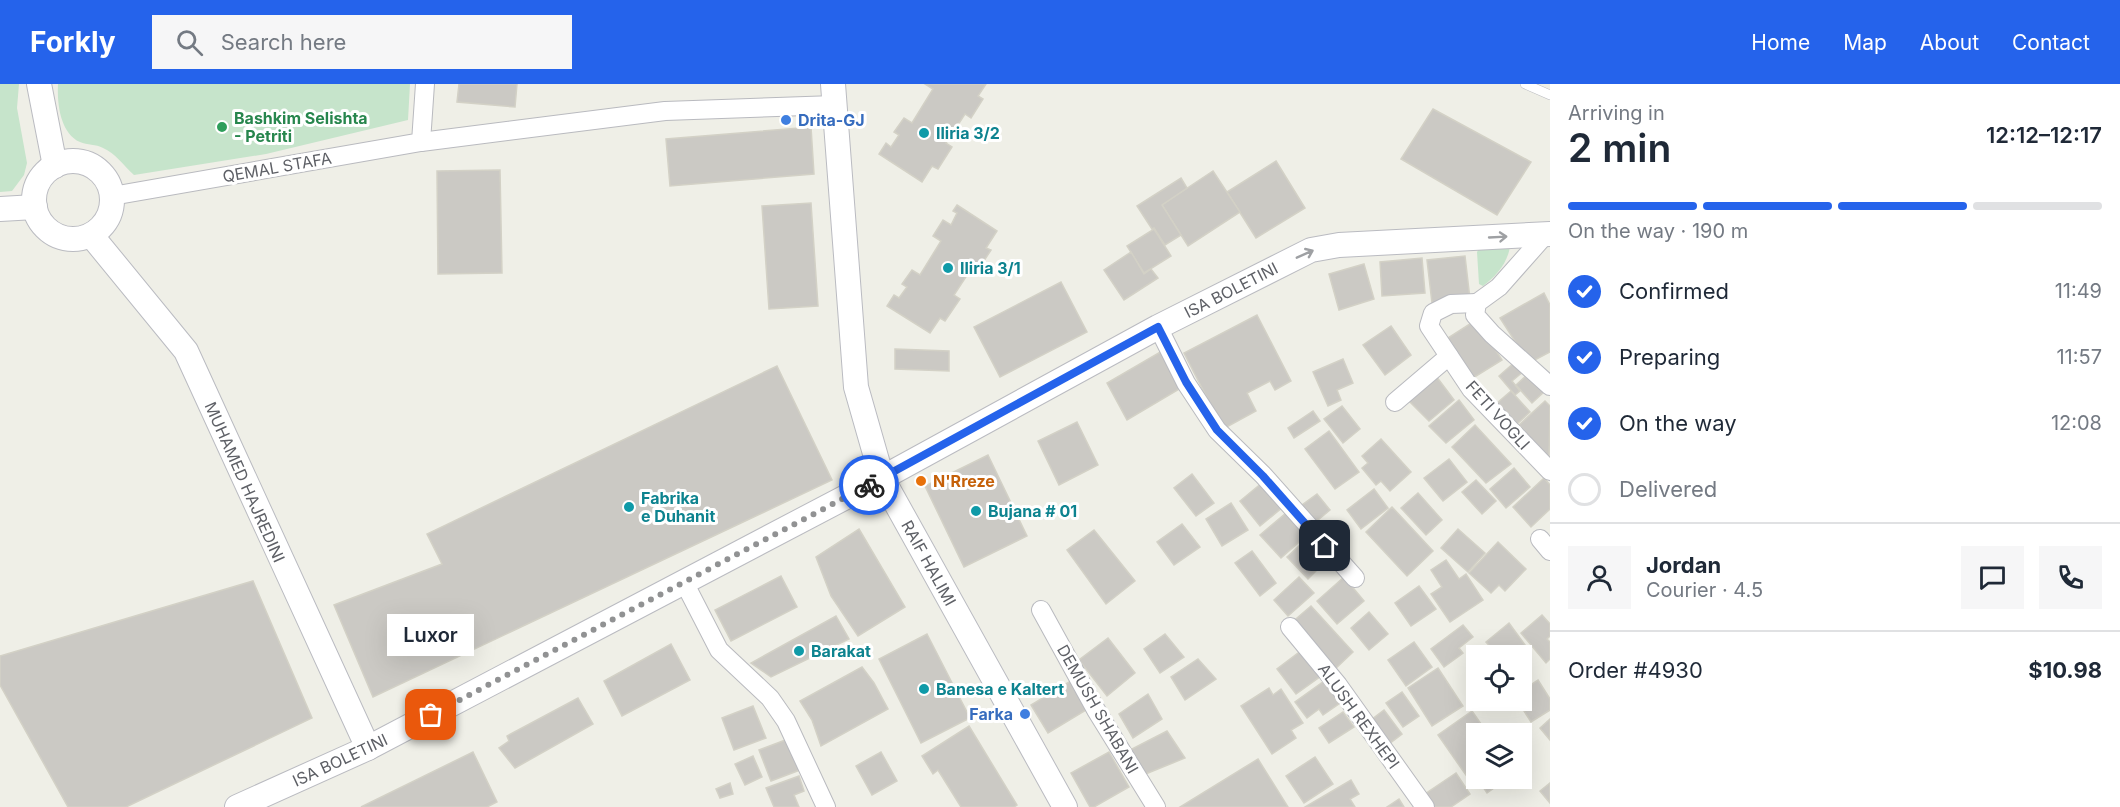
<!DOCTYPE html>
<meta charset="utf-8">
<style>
body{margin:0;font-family:Inter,sans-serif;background:#f6f6f7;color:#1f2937;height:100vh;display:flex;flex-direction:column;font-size:22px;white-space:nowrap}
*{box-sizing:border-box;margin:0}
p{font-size:20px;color:#747a83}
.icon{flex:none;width:33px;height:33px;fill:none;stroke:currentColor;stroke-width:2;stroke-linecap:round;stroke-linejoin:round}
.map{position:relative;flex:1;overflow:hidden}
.panel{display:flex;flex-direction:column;background:#fff;width:570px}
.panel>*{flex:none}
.controls{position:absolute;left:1466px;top:561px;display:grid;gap:12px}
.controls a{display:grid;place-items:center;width:66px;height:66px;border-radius:0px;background:#fff;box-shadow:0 6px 24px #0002;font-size:30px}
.pin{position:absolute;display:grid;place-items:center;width:51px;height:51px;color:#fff;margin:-26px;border-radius:12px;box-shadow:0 3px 9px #0006}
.courier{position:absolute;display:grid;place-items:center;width:60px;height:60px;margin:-30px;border:4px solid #2563eb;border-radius:50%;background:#fff;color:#222;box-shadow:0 2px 8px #0007}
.bubble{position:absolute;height:42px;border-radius:0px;background:#fff;box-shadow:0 6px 24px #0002;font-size:20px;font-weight:600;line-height:42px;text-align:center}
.summary em{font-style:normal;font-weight:600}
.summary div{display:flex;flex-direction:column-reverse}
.summary{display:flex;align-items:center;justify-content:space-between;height:102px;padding:0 18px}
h1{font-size:39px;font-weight:600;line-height:45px}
.bar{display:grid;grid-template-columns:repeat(4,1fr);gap:9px 6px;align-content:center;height:72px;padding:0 18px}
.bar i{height:8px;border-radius:4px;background:#e0e1e3}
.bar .current{background:#2563eb}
.bar p{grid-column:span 4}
.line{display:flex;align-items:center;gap:15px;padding:0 18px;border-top:2px solid #e0e1e3}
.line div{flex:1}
.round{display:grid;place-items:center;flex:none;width:63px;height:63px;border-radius:0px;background:#f6f6f7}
ol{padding:0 18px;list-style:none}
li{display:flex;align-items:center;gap:18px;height:66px}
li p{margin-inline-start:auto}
li .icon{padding:6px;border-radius:50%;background:#2563eb;color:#fff;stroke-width:4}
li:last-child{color:#747a83}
li i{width:33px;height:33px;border:3px solid #e0e1e3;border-radius:50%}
header{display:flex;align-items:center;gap:36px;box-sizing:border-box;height:84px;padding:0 30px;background:#2563eb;color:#fff}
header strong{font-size:28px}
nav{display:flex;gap:33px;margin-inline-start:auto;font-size:21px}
.search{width:420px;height:54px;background:#f6f6f7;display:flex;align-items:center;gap:15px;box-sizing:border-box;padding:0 21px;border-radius:0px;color:#747a83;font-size:22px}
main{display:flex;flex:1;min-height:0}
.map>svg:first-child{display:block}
.green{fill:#c6e4cb}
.building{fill:#cbc9c4;stroke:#d3d1c6;stroke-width:1.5}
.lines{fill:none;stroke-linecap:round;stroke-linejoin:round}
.lane-casing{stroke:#b9babf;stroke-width:10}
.street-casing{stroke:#b9babf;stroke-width:20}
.secondary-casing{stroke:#babbc1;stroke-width:26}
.lane{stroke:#fff;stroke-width:9}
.street{stroke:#fff;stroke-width:18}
.secondary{stroke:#fff;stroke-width:24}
.oneway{stroke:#9ea0a3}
.done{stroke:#919293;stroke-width:6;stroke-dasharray:0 10.8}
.route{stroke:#2563eb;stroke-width:8}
.shop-dot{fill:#3f7fe0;stroke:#fff;stroke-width:2}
.leisure-dot{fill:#2e9e5b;stroke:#fff;stroke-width:2}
.culture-dot{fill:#0f9aa8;stroke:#fff;stroke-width:2}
.food-dot{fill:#e8710a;stroke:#fff;stroke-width:2}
.labels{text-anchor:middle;stroke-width:6;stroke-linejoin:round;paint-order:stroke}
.leisure-label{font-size:16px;font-weight:bold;fill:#27864d;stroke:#fff;text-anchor:start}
.shop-label{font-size:16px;font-weight:bold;fill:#366cbe;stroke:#fff;text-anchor:start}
.culture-label{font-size:16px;font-weight:bold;fill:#0d838f;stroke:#fff;text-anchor:start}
.street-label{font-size:16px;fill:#5e6066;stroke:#fff}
.food-label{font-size:16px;font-weight:bold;fill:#c56008;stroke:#fff;text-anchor:start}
</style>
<header>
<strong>Forkly</strong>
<div class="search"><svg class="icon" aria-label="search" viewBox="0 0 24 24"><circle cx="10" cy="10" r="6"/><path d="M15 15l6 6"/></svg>Search here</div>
<nav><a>Home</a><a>Map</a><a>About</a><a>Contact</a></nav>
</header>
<main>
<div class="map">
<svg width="1550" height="723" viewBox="0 0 1550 723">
<rect width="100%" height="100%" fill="#efefe7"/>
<g class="green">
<path d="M 0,0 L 19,0 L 17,24 L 27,79 L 24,91 L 12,107 L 0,108 Z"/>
<path d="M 58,0 L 410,0 L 408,36 L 266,70 L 134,91 C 124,82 115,69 103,64 C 96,60 87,61 80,58 C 60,49 57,19 58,0 Z"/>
<path d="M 1510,163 C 1507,180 1496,192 1483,202 L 1479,200 L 1477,168 L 1479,165 Z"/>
</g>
<g class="building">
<path d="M 459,0 L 517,0 L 515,23 L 457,18 Z"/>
<path d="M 925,0 L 986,0 L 978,12 L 983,15 L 971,34 L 965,30 L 946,59 L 952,63 L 938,85 L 932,82 L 922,98 L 879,70 L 886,59 L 891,63 L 899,51 L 894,48 L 904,34 L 912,39 L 933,5 Z"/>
<path d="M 1433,25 L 1531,78 L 1497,131 L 1401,75 Z"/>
<path d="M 811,43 L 814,90 L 670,102 L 666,55 Z"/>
<path d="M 1276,77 L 1305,124 L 1256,154 L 1227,108 Z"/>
<path d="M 500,86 L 502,189 L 438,190 L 437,87 Z"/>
<path d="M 1213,87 L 1240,128 L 1188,162 L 1162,121 Z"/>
<path d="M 1181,94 L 1187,104 L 1162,121 L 1181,151 L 1165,161 L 1154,144 L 1152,145 L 1137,122 Z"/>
<path d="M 811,119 L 818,222 L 769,225 L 762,122 Z"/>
<path d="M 957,121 L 997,147 L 986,164 L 991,166 L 978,186 L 973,182 L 954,211 L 960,215 L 945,237 L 940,234 L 930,249 L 887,222 L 894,211 L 899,214 L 907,203 L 902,200 L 912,186 L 920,191 L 941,157 L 933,152 L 943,136 L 951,141 L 957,129 L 953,127 Z"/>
<path d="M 1154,145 L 1171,172 L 1144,189 L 1127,162 Z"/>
<path d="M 1131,168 L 1144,190 L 1151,185 L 1158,194 L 1124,216 L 1104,186 Z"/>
<path d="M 1465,172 L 1470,215 L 1432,219 L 1427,176 Z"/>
<path d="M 1422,174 L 1425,209 L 1382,212 L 1380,178 Z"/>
<path d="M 1364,180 L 1374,215 L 1339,226 L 1329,190 Z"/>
<path d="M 1061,198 L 1087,248 L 1000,293 L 974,243 Z"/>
<path d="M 1544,209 L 1550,221 L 1550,268 L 1529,279 L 1500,234 Z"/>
<path d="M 1257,231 L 1291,297 L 1275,306 L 1270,297 L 1247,309 L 1256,327 L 1223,345 L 1184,269 Z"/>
<path d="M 1476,236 L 1502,276 L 1473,294 L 1448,254 Z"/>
<path d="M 1391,242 L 1411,271 L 1385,291 L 1363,261 Z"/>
<path d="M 895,265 L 949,267 L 949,287 L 895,285 Z"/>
<path d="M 1162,267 L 1181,304 L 1127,336 L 1107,299 Z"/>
<path d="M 1343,275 L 1353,299 L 1337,306 L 1341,316 L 1328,322 L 1313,288 Z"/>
<path d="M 1516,277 L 1524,287 L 1512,297 L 1520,307 L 1515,311 L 1499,292 Z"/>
<path d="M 777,282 L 832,396 L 373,613 L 334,521 L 442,480 L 427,450 Z"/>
<path d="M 1433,288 L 1454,316 L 1429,337 L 1406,314 Z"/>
<path d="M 1529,289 L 1545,307 L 1532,319 L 1516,301 Z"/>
<path d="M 1511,307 L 1530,328 L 1516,341 L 1497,319 Z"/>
<path d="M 1459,316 L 1474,336 L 1446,359 L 1429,342 Z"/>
<path d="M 1545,317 L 1550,322 L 1549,374 L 1519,341 Z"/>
<path d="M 1342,322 L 1360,345 L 1343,359 L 1324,335 Z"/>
<path d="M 1313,327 L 1320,337 L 1294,354 L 1288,344 Z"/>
<path d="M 1077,338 L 1098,381 L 1059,401 L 1038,357 Z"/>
<path d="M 1475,341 L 1511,380 L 1486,399 L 1452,363 Z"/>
<path d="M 1329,347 L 1359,388 L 1335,405 L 1305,365 Z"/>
<path d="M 1381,355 L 1411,388 L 1390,407 L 1381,397 L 1376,401 L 1362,384 L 1368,379 L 1362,372 Z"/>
<path d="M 988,371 L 1027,452 L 964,483 L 925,402 Z"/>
<path d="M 1449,375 L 1467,398 L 1443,417 L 1424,394 Z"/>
<path d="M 1514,384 L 1530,403 L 1506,424 L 1490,405 Z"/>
<path d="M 1192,390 L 1214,419 L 1196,432 L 1174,404 Z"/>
<path d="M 1544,394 L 1550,401 L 1550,425 L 1531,443 L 1513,423 Z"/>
<path d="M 1476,396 L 1496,417 L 1482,430 L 1462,408 Z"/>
<path d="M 1263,398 L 1283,423 L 1260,442 L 1240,417 Z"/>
<path d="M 1374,405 L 1388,424 L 1361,445 L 1347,426 Z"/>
<path d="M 1418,409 L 1442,436 L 1426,451 L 1401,424 Z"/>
<path d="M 1317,410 L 1330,426 L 1312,441 L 1298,424 Z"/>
<path d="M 1231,419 L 1248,446 L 1222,462 L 1206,435 Z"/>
<path d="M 1392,423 L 1433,467 L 1407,492 L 1366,448 Z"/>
<path d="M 1286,429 L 1306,452 L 1281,474 L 1260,451 Z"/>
<path d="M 1182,440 L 1200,463 L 1174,481 L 1157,458 Z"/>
<path d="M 859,445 L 905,523 L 858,552 L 831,512 L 816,473 Z"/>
<path d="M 1458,445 L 1485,469 L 1468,488 L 1441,464 Z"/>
<path d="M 1094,446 L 1135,497 L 1106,520 L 1067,466 Z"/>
<path d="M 1310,452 L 1327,476 L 1308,495 L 1287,473 Z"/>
<path d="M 1498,458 L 1526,485 L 1505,507 L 1499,501 L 1491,509 L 1469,489 Z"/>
<path d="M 1252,467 L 1276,499 L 1260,512 L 1235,479 Z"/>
<path d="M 1446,476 L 1459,495 L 1466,490 L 1483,516 L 1450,538 L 1431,510 L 1442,503 L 1431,486 Z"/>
<path d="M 781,492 L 797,523 L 731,557 L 715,526 Z"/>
<path d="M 1299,493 L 1314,509 L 1288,532 L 1274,516 Z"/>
<path d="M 1344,493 L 1364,517 L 1337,540 L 1317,517 Z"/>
<path d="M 253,497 L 312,634 L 126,723 L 68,723 L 0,601 L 0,572 Z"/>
<path d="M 1419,502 L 1436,525 L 1411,542 L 1395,519 Z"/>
<path d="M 1311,522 L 1353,568 L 1333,587 L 1290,540 Z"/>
<path d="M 1369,528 L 1388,550 L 1369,566 L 1351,544 Z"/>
<path d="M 1542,531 L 1550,540 L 1550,552 L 1547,555 L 1550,558 L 1550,575 L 1546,579 L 1521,549 Z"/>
<path d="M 836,532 L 849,555 L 771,593 L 751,579 Z"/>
<path d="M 1509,539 L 1531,569 L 1521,577 L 1521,572 L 1499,572 L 1486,558 Z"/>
<path d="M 1463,541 L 1473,553 L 1459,564 L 1463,569 L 1444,583 L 1431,565 Z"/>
<path d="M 927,550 L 970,634 L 921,659 L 879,575 Z"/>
<path d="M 1165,550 L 1184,573 L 1160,589 L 1144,565 Z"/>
<path d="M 1108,554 L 1135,589 L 1107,612 L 1079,576 Z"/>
<path d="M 1414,558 L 1432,583 L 1406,602 L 1388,576 Z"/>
<path d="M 671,560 L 690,596 L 622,632 L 604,597 Z"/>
<path d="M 1302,566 L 1321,592 L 1296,610 L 1277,585 Z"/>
<path d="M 1198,575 L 1216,595 L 1185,616 L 1171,593 Z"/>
<path d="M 862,583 L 874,599 L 888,625 L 821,662 L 812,636 L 800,617 Z"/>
<path d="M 1438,584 L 1463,622 L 1432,642 L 1408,604 Z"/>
<path d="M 1074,595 L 1091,623 L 1048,649 L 1031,621 Z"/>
<path d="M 1327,595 L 1343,617 L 1323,631 L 1319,625 L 1307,634 L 1295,618 Z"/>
<path d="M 1538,596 L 1550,615 L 1550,626 L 1531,638 L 1517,616 L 1521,616 L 1521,607 Z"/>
<path d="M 1269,604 L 1273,611 L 1281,605 L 1303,639 L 1291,646 L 1296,654 L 1272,670 L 1241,622 Z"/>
<path d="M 1402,608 L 1419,632 L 1403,643 L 1386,619 Z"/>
<path d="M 1148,610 L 1162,635 L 1133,654 L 1119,630 Z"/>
<path d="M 578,614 L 593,640 L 515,684 L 499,664 L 509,657 L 507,652 Z"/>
<path d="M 753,622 L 766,654 L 734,666 L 722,634 Z"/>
<path d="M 1384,626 L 1402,650 L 1389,660 L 1371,636 Z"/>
<path d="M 1472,627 L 1488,650 L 1476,650 L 1476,693 L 1474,690 L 1468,694 L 1438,651 Z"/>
<path d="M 1343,628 L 1354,643 L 1329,659 L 1319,644 Z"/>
<path d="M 1550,635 L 1550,656 L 1540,644 Z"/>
<path d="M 969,642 L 1017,721 L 1014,723 L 961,723 L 938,686 L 933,690 L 922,672 Z"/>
<path d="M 1167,647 L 1185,674 L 1143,691 L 1128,667 Z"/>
<path d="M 788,655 L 800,686 L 771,697 L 759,666 Z"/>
<path d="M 473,668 L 497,718 L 487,723 L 361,723 Z"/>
<path d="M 881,668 L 897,697 L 872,711 L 856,682 Z"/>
<path d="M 1109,668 L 1129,703 L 1094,723 L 1090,723 L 1071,689 Z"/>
<path d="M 753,672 L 762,693 L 745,701 L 735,680 Z"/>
<path d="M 1315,673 L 1333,700 L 1304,719 L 1286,692 Z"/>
<path d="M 1258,675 L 1288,723 L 1180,723 Z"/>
<path d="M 1456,689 L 1470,710 L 1451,723 L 1429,723 L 1422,712 Z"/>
<path d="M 799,692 L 804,707 L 794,711 L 799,723 L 774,723 L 766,704 Z"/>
<path d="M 1477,694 L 1508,694 L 1487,709 Z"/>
<path d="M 1351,696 L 1359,710 L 1350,715 L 1355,723 L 1305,723 Z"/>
<path d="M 730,699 L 733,710 L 720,714 L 716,705 Z"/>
<path d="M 1550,699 L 1550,719 L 1540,707 Z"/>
<path d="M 1399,715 L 1404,723 L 1387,723 Z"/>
</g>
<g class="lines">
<defs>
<path id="lane" d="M 1525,0 L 1550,11"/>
<g id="street">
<path d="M 421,58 L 665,27 L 835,21"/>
<path d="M 112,112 L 421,58 L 425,0"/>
<path d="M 1546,150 L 1499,203 L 1477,219 L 1475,231 L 1492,250 L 1550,302"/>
<path d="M 1477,219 L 1451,220 L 1433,229 L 1429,242 L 1471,305 L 1550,387"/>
<path d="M 1158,243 L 1186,299 L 1217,346 L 1263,391 L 1355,494"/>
<path d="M 1395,318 L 1449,272"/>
<path d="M 1540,455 L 1550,467"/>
<path d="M 684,498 L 719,566 L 770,614 L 786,637 L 826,723"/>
<path d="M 1041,526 L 1096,626 L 1156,723"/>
<path d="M 1290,543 L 1338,601 L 1425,723"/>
</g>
<g id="secondary">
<path d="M 39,0 L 55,82"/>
<path d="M 833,0 L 856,303 L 882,394 L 1065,723"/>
<circle cx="73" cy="116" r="39"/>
<path d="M 0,125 L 35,123"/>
<path d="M 91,151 L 186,267 L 368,664"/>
<path d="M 237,723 L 368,664 L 882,394 L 1158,243 L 1311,166 L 1339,161 L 1550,150"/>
</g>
</defs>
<use href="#lane" class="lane-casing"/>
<use href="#street" class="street-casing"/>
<use href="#secondary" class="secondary-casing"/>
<use href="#lane" class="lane"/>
<use href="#street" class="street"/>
<use href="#secondary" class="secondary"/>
</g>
<defs><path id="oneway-shaft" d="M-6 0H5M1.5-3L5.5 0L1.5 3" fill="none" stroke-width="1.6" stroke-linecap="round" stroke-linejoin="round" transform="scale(1.5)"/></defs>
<g class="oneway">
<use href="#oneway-shaft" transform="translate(1498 153) rotate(-3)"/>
<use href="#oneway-shaft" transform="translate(1305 170) rotate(-24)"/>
</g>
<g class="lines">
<path class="done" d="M 431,631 L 869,401"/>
<path class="route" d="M 869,401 L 1158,243 L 1186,298 L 1217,346 L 1263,392 L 1325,462"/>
</g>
<g class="shop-dot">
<circle cx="786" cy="36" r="6"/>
<circle cx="1025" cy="630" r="6"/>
</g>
<circle class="leisure-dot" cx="222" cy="43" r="6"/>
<g class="culture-dot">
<circle cx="924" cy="49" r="6"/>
<circle cx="948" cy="184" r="6"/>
<circle cx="629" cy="423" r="6"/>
<circle cx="976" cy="427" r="6"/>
<circle cx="799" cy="567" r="6"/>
<circle cx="924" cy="605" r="6"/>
</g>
<circle class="food-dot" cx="921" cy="397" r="6"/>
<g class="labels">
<g class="leisure-label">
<text x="234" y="40">Bashkim Selishta<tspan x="234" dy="18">- Petriti</tspan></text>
</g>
<g class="shop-label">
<text x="798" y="42">Drita-GJ</text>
<text x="1013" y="636" text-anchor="end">Farka</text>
</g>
<g class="culture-label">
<text x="936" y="55">Iliria 3/2</text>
<text x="960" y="190">Iliria 3/1</text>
<text x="641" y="420">Fabrika<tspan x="641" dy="18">e Duhanit</tspan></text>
<text x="988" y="433">Bujana # 01</text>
<text x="811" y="573">Barakat</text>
<text x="936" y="611">Banesa e Kaltert</text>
</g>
<g class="street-label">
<text transform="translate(277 83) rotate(-10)" y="6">QEMAL STAFA</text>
<text transform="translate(1231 206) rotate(-27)" y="6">ISA BOLETINI</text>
<text transform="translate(1498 331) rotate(48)" y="6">FETI VOGLI</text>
<text transform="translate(245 398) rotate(66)" y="6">MUHAMED HAJREDINI</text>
<text transform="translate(929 479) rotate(61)" y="6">RAIF HALIMI</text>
<text transform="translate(1098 625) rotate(60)" y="6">DEMUSH SHABANI</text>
<text transform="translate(1359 632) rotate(54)" y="6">ALUSH REXHEPI</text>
<text transform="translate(340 676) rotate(-25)" y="6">ISA BOLETINI</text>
</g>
<g class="food-label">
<text x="933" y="403">N'Rreze</text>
</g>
</g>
</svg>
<div class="controls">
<a><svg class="icon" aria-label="locate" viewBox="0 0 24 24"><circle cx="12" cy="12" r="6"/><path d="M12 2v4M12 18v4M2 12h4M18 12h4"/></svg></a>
<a><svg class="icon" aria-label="layers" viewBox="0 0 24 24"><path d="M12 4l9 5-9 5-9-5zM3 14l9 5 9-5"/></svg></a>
</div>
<div class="pin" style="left:431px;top:631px;background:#ea580c"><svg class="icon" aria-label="bag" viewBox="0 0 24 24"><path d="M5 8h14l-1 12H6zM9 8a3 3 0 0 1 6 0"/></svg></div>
<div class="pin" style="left:1325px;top:462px;background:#1f2937"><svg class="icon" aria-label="home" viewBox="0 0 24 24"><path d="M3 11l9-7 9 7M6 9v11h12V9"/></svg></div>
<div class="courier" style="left:869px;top:401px"><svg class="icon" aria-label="bike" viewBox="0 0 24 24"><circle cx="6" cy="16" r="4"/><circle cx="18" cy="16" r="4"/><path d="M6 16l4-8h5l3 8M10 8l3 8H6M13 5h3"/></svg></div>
<div class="bubble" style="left:387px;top:530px;width:87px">Luxor</div>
</div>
<section class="panel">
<div class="summary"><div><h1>2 min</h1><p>Arriving in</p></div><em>12:12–12:17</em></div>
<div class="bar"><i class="current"></i><i class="current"></i><i class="current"></i><i></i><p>On the way · 190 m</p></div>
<ol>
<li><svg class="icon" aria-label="check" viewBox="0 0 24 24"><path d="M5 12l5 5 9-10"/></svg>Confirmed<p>11:49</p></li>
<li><svg class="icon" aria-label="check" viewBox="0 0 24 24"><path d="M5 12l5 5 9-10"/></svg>Preparing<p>11:57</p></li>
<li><svg class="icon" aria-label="check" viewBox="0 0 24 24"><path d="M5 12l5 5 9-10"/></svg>On the way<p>12:08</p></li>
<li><i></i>Delivered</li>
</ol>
<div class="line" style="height:108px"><a class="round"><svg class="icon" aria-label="person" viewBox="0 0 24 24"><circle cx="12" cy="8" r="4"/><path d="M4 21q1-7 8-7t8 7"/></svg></a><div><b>Jordan</b><p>Courier · 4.5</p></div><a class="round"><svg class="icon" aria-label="chat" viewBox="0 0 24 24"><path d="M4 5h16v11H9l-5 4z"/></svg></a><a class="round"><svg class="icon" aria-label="phone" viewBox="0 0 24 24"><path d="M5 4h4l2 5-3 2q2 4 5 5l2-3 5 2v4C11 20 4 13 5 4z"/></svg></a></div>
<div class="line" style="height:78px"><div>Order #4930</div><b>$10.98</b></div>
</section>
</main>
